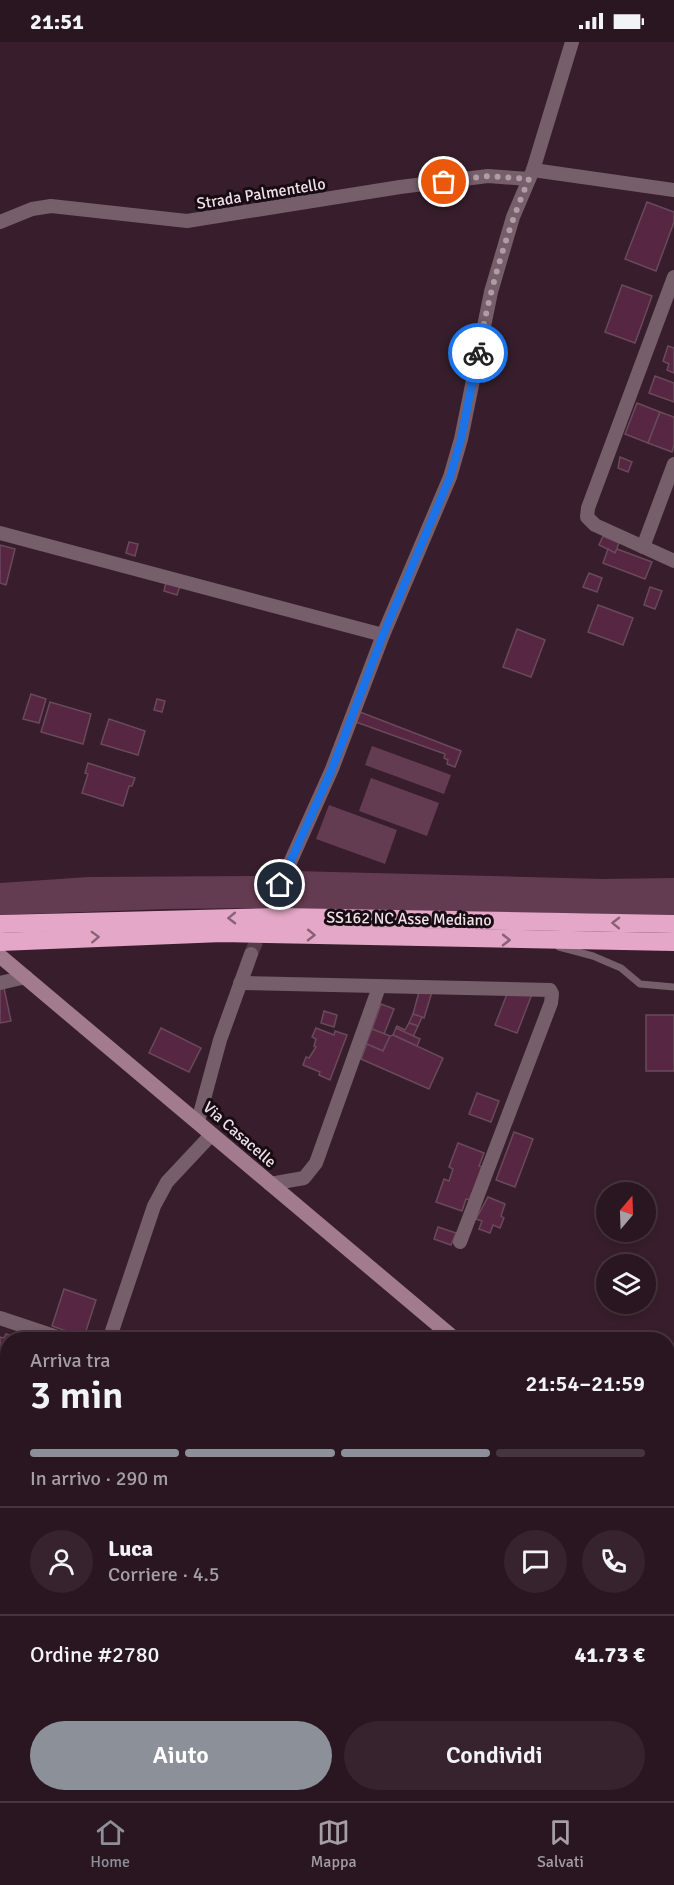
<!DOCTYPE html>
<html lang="it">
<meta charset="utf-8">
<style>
body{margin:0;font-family:Signika,sans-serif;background:#36232e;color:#f1f3f6;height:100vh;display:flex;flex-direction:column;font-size:22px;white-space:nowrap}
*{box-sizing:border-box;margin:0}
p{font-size:20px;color:#a59fa5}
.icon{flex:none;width:33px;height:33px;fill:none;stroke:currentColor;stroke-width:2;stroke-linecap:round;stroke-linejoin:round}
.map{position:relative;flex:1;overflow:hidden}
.details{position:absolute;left:0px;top:1290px;width:675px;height:470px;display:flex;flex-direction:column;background:#2a1621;border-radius:24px 24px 0 0;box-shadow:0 3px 9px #0003,0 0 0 2px #46353f}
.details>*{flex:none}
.needle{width:39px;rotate:19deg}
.tools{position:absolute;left:596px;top:1140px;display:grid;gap:12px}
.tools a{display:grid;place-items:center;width:60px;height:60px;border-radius:50%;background:#2a1621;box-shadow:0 3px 9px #0003,0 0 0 2px #46353f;font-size:30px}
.pin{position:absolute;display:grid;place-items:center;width:51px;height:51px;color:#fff;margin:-26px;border:3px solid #fff;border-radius:50%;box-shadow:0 2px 6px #0007}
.courier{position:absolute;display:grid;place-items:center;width:60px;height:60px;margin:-30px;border:4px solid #1a73e8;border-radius:50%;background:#fff;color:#222;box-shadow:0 2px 8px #0007}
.head em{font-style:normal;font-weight:600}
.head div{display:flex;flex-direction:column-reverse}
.head{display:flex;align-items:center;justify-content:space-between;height:102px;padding:0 30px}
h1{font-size:39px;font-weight:600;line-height:45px}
.bar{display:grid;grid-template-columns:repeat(4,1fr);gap:9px 6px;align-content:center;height:72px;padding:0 30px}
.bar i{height:8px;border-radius:4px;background:#46353f}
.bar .on{background:#8c9099}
.bar p{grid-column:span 4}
.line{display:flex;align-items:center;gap:15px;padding:0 30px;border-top:2px solid #46353f}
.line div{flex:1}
.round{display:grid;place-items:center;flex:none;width:63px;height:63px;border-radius:32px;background:#36232e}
.button{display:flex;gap:12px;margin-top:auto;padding:12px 30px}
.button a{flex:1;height:69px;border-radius:36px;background:#8c9099;color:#fff;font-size:24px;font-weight:600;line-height:69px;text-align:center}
.button a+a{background:#36232e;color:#f1f3f6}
.status{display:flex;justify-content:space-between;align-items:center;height:42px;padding:0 30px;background:#2a1621;direction:ltr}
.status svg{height:16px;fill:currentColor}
.dock{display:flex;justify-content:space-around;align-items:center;height:84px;border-top:2px solid #46353f;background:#2a1621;font-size:16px;color:#a59fa5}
.dock a{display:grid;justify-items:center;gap:3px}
.dock .on{color:#8c9099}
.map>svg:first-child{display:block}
.green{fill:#643c51}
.building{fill:#572642;stroke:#684a5a;stroke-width:1.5}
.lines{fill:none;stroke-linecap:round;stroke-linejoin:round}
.street-tunnel{stroke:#543b48;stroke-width:14;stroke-dasharray:14 7;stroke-linecap:butt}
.lane{stroke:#765e6a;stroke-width:7}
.street{stroke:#765e6a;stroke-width:14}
.secondary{stroke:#a27b8f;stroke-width:15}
.highway{stroke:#e4a7c7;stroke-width:18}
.oneway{stroke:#886176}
.done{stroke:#b09ca6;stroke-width:6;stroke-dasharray:0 10.8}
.route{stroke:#1a73e8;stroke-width:8}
.labels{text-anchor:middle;stroke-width:6;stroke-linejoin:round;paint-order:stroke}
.street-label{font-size:16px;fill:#f1e0e8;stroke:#180c13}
</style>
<div class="status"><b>21:51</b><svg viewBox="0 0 49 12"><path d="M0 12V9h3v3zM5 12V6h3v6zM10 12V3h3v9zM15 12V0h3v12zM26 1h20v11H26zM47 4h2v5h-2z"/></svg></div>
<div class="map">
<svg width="674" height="1759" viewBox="0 0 674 1759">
<rect width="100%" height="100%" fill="#381e2c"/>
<g class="green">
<path d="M 372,704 L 451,733 L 444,752 L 365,723 Z"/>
<path d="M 371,736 L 439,761 L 427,794 L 359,769 Z"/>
<path d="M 329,763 L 397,788 L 385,822 L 316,797 Z"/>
<path d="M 294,829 L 602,837 L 674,836 L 674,873 L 252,866 L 167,867 L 0,873 L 0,841 L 89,835 L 268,834 L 268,848 L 285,849 Z"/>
</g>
<g class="building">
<path d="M 647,160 L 674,170 L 674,180 L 656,229 L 625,217 Z"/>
<path d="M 622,243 L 652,254 L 635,301 L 605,290 Z"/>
<path d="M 668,304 L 674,306 L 674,331 L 667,328 L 669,322 L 663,319 Z"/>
<path d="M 655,334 L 674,341 L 674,360 L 649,351 Z"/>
<path d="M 637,361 L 660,370 L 648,401 L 625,392 Z"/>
<path d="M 660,370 L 674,375 L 674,403 L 672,410 L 648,401 Z"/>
<path d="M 620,415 L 632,420 L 628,430 L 618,426 Z"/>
<path d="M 603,494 L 619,501 L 615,511 L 599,503 Z"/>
<path d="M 129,500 L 138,502 L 135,514 L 126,511 Z"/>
<path d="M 0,503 L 15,507 L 6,543 L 0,541 Z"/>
<path d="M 608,507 L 615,511 L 617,507 L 652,520 L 645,537 L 603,521 Z"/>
<path d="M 589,531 L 602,536 L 597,550 L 583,545 Z"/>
<path d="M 166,540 L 180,544 L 177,553 L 164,549 Z"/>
<path d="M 650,545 L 662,549 L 655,567 L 644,563 Z"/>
<path d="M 598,563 L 633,576 L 623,603 L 588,590 Z"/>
<path d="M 517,587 L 545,598 L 531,635 L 503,625 Z"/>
<path d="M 31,652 L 46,657 L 39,681 L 23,677 Z"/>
<path d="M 157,657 L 165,659 L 162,670 L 154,668 Z"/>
<path d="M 50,660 L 91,672 L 83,702 L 41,690 Z"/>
<path d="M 360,670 L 461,709 L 455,725 L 447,722 L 448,718 L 444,716 L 445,712 L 356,680 Z"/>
<path d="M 109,677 L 145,689 L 138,713 L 101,702 Z"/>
<path d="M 88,721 L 135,736 L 132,744 L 129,744 L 123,764 L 82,751 L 88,732 L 85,731 Z"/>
<path d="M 4,946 L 11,979 L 0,981 L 0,947 Z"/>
<path d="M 419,950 L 432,950 L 424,976 L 413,972 Z"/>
<path d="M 507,952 L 532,952 L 517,991 L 495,983 Z"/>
<path d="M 381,962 L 394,967 L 384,992 L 372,987 Z"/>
<path d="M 324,969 L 337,973 L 334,985 L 321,981 Z"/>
<path d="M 413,972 L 422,975 L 418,984 L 409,981 Z"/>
<rect x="646" y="973" width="28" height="56"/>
<path d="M 409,981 L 418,984 L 413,995 L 396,986 L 397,984 L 405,988 Z"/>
<path d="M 161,986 L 201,1006 L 189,1030 L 149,1011 Z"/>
<path d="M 316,986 L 334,993 L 335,989 L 347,993 L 330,1038 L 319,1033 L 320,1030 L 303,1023 L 306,1015 L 309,1016 L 316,1005 L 314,1004 L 316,997 L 312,995 Z"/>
<path d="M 396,986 L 420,997 L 417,1004 L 393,993 Z"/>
<path d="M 372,987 L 390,994 L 383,1009 L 366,1002 Z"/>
<path d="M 393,993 L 443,1016 L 429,1047 L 361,1017 L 367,1002 L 383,1009 L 390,994 Z"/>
<path d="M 477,1051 L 499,1059 L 491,1080 L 469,1072 Z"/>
<path d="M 514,1090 L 533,1097 L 515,1145 L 496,1138 Z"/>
<path d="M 458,1101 L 484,1111 L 479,1124 L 483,1125 L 470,1158 L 466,1157 L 462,1169 L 436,1160 L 444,1137 L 449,1139 L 453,1127 L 449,1125 Z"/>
<path d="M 488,1155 L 505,1162 L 501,1174 L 504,1176 L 500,1186 L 493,1183 L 490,1191 L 479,1187 L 482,1179 L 476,1177 Z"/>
<path d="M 438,1185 L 456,1191 L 451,1203 L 434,1197 Z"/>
<path d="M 64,1247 L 96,1258 L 84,1295 L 52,1284 Z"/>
<path d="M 6,1292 L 25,1298 L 8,1298 L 8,1328 L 0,1326 L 0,1295 L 4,1296 Z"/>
<path d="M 668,1640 L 674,1642 L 674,1658 L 669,1669 L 668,1668 Z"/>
<path d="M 611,1752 L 639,1752 L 644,1754 L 641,1759 L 607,1759 Z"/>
</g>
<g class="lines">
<path class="street-tunnel" d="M 251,912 L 280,843"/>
<path class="lane" d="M 559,905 L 593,914 L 621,926 L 640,942 L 674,945"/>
<g class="street">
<path d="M 533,128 L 674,148"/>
<path d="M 0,180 L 32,167 L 51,164 L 187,179 L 400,145 L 488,134 L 529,137"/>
<path d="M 674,235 L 588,466 L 587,475 L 595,483 L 674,519"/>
<path d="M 0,491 L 383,593"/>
<path d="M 643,505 L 674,422"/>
<path d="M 280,843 L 332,727 L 383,593 L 450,435 L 461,397 L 491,250 L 513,175 L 533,128 L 572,0"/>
<path d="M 0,941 L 26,935"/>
<path d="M 240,941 L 550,948 L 552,952 L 551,961 L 460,1200"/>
<path d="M 198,1079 L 220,998 L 251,912"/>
<path d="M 270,1142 L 304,1136 L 316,1121 L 379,945"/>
<path d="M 0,1276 L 66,1298"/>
<path d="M 109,1298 L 154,1164 L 167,1140 L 212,1092"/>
<path d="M 0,1555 L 8,1557"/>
<path d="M 0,1693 L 8,1666"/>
<path d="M 534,1752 L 548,1759"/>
</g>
<g class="secondary">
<path d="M 0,914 L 456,1298"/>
<path d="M 668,1474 L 674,1479"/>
</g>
<g class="highway">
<path d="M 0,882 L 279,875 L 674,882"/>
<path d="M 0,900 L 222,891 L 674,900"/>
</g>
</g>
<defs><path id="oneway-chevron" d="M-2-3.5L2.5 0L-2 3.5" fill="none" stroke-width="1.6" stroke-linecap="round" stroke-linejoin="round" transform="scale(1.5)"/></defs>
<g class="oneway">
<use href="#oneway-chevron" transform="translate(232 876) rotate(179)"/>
<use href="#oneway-chevron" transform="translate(616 881) rotate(-179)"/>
<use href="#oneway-chevron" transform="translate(311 893) rotate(1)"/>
<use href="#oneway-chevron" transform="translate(95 895) rotate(-2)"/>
<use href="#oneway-chevron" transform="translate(506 898) rotate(1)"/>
</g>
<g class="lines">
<path class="done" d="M 444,140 L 488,134 L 529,137 C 505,193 489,252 478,311"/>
<path class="route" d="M 280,843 L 332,727 L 383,593 L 450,435 L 461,397 L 478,311"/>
</g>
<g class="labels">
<g class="street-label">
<text transform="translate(261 151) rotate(-9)" y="6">Strada Palmentello</text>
<text transform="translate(409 876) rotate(1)" y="6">SS162 NC Asse Mediano</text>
<text transform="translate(240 1092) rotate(41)" y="6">Via Casacelle</text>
</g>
</g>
</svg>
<div class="tools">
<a><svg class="needle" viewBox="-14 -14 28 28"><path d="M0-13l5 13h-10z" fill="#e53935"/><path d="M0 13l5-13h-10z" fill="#a59fa5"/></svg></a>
<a><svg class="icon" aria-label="layers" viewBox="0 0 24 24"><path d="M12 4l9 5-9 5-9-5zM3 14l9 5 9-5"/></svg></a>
</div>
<div class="pin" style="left:444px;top:140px;background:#ea580c"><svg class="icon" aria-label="bag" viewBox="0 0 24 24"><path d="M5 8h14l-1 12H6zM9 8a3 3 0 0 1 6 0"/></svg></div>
<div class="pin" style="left:280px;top:843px;background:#1f2937"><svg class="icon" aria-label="home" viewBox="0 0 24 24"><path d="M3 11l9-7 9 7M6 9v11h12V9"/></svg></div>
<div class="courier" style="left:478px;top:311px"><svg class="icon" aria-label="bike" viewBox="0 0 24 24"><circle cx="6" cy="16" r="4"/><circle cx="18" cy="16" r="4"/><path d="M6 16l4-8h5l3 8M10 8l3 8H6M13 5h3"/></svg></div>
<section class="details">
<div class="head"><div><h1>3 min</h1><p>Arriva tra</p></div><em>21:54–21:59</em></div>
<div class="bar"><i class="on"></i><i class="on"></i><i class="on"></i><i></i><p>In arrivo · 290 m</p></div>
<div class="line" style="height:108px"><a class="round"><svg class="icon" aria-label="person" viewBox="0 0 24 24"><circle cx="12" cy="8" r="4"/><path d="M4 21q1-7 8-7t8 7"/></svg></a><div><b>Luca</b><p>Corriere · 4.5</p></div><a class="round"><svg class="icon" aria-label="chat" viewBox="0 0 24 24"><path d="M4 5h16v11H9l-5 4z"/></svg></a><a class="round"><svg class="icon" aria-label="phone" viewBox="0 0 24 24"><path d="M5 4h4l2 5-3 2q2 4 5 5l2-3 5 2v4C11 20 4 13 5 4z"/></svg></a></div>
<div class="line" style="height:78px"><div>Ordine #2780</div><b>41.73 €</b></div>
<div class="button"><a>Aiuto</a><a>Condividi</a></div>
</section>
</div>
<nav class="dock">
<a class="on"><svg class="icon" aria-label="home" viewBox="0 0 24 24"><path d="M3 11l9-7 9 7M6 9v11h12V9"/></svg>Home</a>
<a><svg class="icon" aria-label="map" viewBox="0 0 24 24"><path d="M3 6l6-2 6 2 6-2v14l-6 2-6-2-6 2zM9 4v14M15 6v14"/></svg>Mappa</a>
<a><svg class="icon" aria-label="saved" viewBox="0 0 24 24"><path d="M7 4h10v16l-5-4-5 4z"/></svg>Salvati</a>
</nav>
